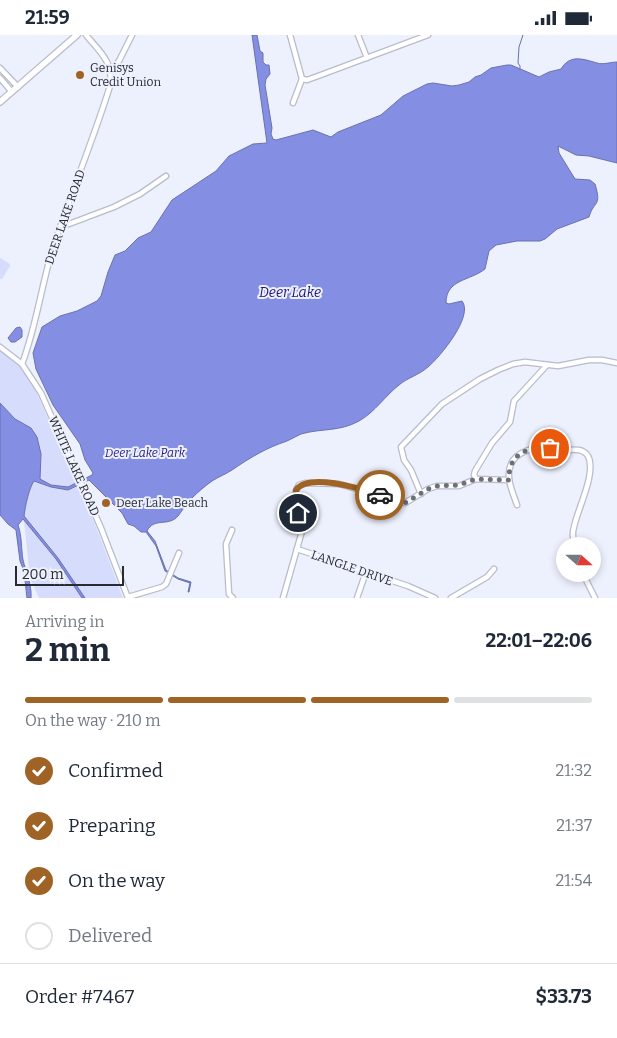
<!DOCTYPE html>
<meta charset="utf-8">
<style>
body{margin:0;font-family:Bitter,serif;background:#f6f6f7;color:#1f2937;height:100vh;display:flex;flex-direction:column;font-size:19px;white-space:nowrap}
*{box-sizing:border-box;margin:0}
p{font-size:16px;color:#747a83}
.icon{flex:none;width:28px;height:28px;fill:none;stroke:currentColor;stroke-width:2;stroke-linecap:round;stroke-linejoin:round}
.map{position:relative;height:563px;overflow:hidden}
.side{display:flex;flex-direction:column;background:#fff;flex:1}
.side>*{flex:none}
.needle{width:32px;rotate:111deg}
.buttons{position:absolute;left:556px;top:502px;display:grid;gap:10px}
.buttons a{display:grid;place-items:center;width:45px;height:45px;border-radius:50%;background:#fff;box-shadow:0 2px 8px #0003;font-size:25px}
.scale{position:absolute;left:15px;bottom:12px;width:109px;box-sizing:border-box;padding-left:5px;border:2px solid #292b31;border-top:0;font-size:14px;line-height:18px;white-space:nowrap;color:#292b31;-webkit-text-stroke:4px #edf0fd;paint-order:stroke}
.pin{position:absolute;display:grid;place-items:center;width:42px;height:42px;color:#fff;margin:-21px;border:2px solid #fff;border-radius:50%;box-shadow:0 1px 5px #0007}
.courier{position:absolute;display:grid;place-items:center;width:50px;height:50px;margin:-25px;border:4px solid #9f6425;border-radius:50%;background:#fff;color:#222;box-shadow:0 1px 6px #0007}
.summary em{font-style:normal;font-weight:700}
.summary div{display:flex;flex-direction:column-reverse}
.summary{display:flex;align-items:center;justify-content:space-between;height:85px;padding:0 25px}
h1{font-size:32px;font-weight:700;line-height:38px}
.bar{display:grid;grid-template-columns:repeat(4,1fr);gap:8px 5px;align-content:center;height:60px;padding:0 25px}
.bar i{height:6px;border-radius:4px;background:#e0e1e3}
.bar .on{background:#9f6425}
.bar p{grid-column:span 4}
.line{display:flex;align-items:center;gap:12px;padding:0 25px;border-top:1px solid #e0e1e3}
.line div{flex:1}
ol{padding:0 25px;list-style:none}
li{display:flex;align-items:center;gap:15px;height:55px}
li p{margin-inline-start:auto}
li .icon{padding:5px;border-radius:50%;background:#9f6425;color:#fff;stroke-width:4}
li:last-child{color:#747a83}
li i{width:28px;height:28px;border:2px solid #e0e1e3;border-radius:50%}
.status{display:flex;justify-content:space-between;align-items:center;height:35px;padding:0 25px;background:#fff;direction:ltr}
.status svg{height:14px;fill:currentColor}
.map>svg:first-child{display:block}
.green{fill:#d6dcfb}
.water{fill:#848fe4;stroke:#6971ae}
.lines{fill:none;stroke-linecap:round;stroke-linejoin:round}
.stream{stroke:#6971ae;stroke-width:1}
.minor-casing{stroke:#b8bccb;stroke-width:7}
.major-casing{stroke:#b8bccb;stroke-width:8}
.minor{stroke:#fff;stroke-width:4.5}
.major{stroke:#fff;stroke-width:5.5}
.done{stroke:#6e7078;stroke-width:5;stroke-dasharray:0 9}
.route{stroke:#9f6425;stroke-width:6}
.poi-dot{fill:#9f6425;stroke:#edf0fd;stroke-width:2}
.labels{text-anchor:middle;stroke-width:4;stroke-linejoin:round;paint-order:stroke}
.poi-label{font-size:12px;fill:#292b31;stroke:#edf0fd;text-anchor:start}
.street-label{font-size:12px;fill:#292b31;stroke:#edf0fd}
.park-label{font-size:12px;font-style:italic;fill:#251b7e;stroke:#edf0fd}
.water-label{font-size:14px;font-style:italic;fill:#221579;stroke:#edf0fd}
</style>
<div class="status"><b>21:59</b><svg viewBox="0 0 49 12"><path d="M0 12V9h3v3zM5 12V6h3v6zM10 12V3h3v9zM15 12V0h3v12zM26 1h20v11H26zM47 4h2v5h-2z"/></svg></div>
<div class="map">
<svg width="617" height="563" viewBox="0 0 617 563">
<rect width="100%" height="100%" fill="#edf0fd"/>
<g class="green">
<path d="M 0,223 L 10,229 L 10,231 L 2,244 L 0,244 Z"/>
<path d="M 0,314 L 12,323 L 30,343 L 95,489 L 123,563 L 39,563 L 30,543 L 24,486 L 0,368 Z"/>
</g>
<g class="water">
<path d="M 252,0 L 257,0 L 260,16 L 263,18 L 263,27 L 266,30 L 269,30 L 270,39 L 266,44 L 265,50 L 272,93 L 271,99 L 273,104 L 276,105 L 313,95 L 331,102 L 338,97 L 381,80 L 403,61 L 427,49 L 433,48 L 452,51 L 459,50 L 469,47 L 475,42 L 481,40 L 491,33 L 507,30 L 511,30 L 539,42 L 549,37 L 561,34 C 570,19 583,24 597,28 C 603,30 611,27 617,27 L 617,128 L 589,121 L 576,120 L 558,111 L 559,118 L 575,144 L 590,145 L 595,149 C 602,172 594,165 589,182 L 557,194 L 545,204 L 540,206 L 517,206 L 496,210 L 489,216 L 485,234 C 470,246 446,244 446,268 L 449,269 L 462,266 C 474,281 440,322 428,332 C 419,340 407,343 399,350 C 385,361 375,377 359,386 C 339,397 322,393 301,399 C 296,401 292,404 287,406 C 266,413 251,422 232,435 C 226,439 218,442 212,446 C 205,451 198,457 192,463 C 186,468 183,475 178,481 C 169,492 154,482 147,496 L 155,506 L 166,535 L 178,543 L 191,547 L 189,557 L 188,557 L 190,548 L 178,544 L 165,536 L 156,511 L 146,497 L 141,497 L 134,491 L 128,489 L 122,478 L 89,445 L 68,455 L 51,452 L 34,446 C 29,453 25,472 24,481 L 58,523 L 85,563 L 82,563 L 56,524 L 23,484 L 18,490 C 22,501 21,513 23,525 C 26,537 32,550 31,563 L 27,563 L 24,536 L 20,526 L 16,495 L 8,489 L 0,480 L 0,368 L 15,384 L 31,393 L 37,402 L 41,419 L 40,444 L 51,450 L 68,452 L 92,440 L 93,438 L 85,425 L 80,409 L 53,370 L 36,334 L 33,318 L 42,292 L 60,281 L 77,276 L 97,266 L 101,261 L 108,237 L 115,220 L 125,216 L 138,203 L 151,197 L 172,165 L 216,136 L 229,121 L 253,109 L 267,108 Z"/>
<path d="M 20,292 L 22,295 L 22,302 L 15,307 L 11,307 L 8,303 L 16,293 Z"/>
</g>
<g class="lines">
<path class="stream" d="M 520,34 L 520,31 L 518,28 L 519,12 L 523,0"/>
<defs>
<g id="minor">
<path d="M 290,0 L 302,44"/>
<path d="M 358,0 L 367,23"/>
<path d="M 0,33 L 18,52"/>
<path d="M 111,35 L 119,26 L 132,0"/>
<path d="M 0,43 L 12,57"/>
<path d="M 302,44 L 307,45 L 318,41 L 428,0"/>
<path d="M 293,68 L 302,44"/>
<path d="M 62,188 L 69,189 L 114,172 L 140,159 L 166,141"/>
<path d="M 0,312 L 22,329 L 41,358 L 101,493 L 128,563"/>
<path d="M 22,329 C 36,292 41,253 52,216 C 70,160 93,106 110,51 C 114,27 100,17 86,0"/>
<path d="M 476,444 L 474,440 L 475,436 L 492,408 L 510,387 L 514,366 L 547,330"/>
<path d="M 421,459 L 411,435 L 404,425 L 401,412 L 442,369 L 480,344 L 498,335 L 513,329 L 525,327 L 558,331 L 589,325 L 602,325 L 617,328"/>
<path d="M 517,470 C 513,458 505,442 511,429 C 516,417 535,411 547,413 C 551,413 555,414 559,415 C 568,416 582,411 588,421 C 597,438 577,475 574,492 C 572,498 573,505 575,511"/>
<path d="M 232,495 L 226,509 L 229,559 L 233,563"/>
<path d="M 297,514 L 408,551 L 435,563"/>
<path d="M 583,539 L 595,563"/>
<path d="M 128,562 L 162,552 L 166,549 L 179,518"/>
<path d="M 283,563 L 304,489 C 301,476 289,463 299,450 L 305,448 L 339,449 L 405,468 L 428,454 L 437,451 L 459,451 L 476,444 L 509,445"/>
<path d="M 357,563 L 366,537"/>
<path d="M 451,563 L 487,542 L 494,534"/>
</g>
<path id="major" d="M 0,67 L 77,0"/>
</defs>
<use href="#minor" class="minor-casing"/>
<use href="#major" class="major-casing"/>
<use href="#minor" class="minor"/>
<use href="#major" class="major"/>
</g>
<g class="lines">
<path class="done" d="M 380,460 L 405,468 L 428,454 L 437,451 L 459,450 L 476,444 L 509,445 C 508,420 526,411 550,413"/>
<path class="route" d="M 298,478 L 296,455 C 309,437 361,454 380,460"/>
</g>
<g class="poi-dot">
<circle cx="80" cy="40" r="5"/>
<circle cx="106" cy="468" r="5"/>
</g>
<g class="labels">
<g class="poi-label">
<text x="90" y="37">Genisys<tspan x="90" dy="14">Credit Union</tspan></text>
<text x="116" y="472">Deer Lake Beach</text>
</g>
<g class="street-label">
<text transform="translate(65 182) rotate(-71)" y="4">DEER LAKE ROAD</text>
<text transform="translate(74 431) rotate(66)" y="4">WHITE LAKE ROAD</text>
<text transform="translate(352 533) rotate(19)" y="4">LANGLE DRIVE</text>
</g>
<g class="park-label">
<text x="145" y="422">Deer Lake Park</text>
</g>
<g class="water-label">
<text x="290" y="262">Deer Lake</text>
</g>
</g>
</svg>
<div class="buttons">
<a><svg class="needle" viewBox="-14 -14 28 28"><path d="M0-13l5 13h-10z" fill="#e53935"/><path d="M0 13l5-13h-10z" fill="#747a83"/></svg></a>
</div>
<div class="scale">200 m</div>
<div class="pin" style="left:550px;top:413px;background:#ea580c"><svg class="icon" aria-label="bag" viewBox="0 0 24 24"><path d="M5 8h14l-1 12H6zM9 8a3 3 0 0 1 6 0"/></svg></div>
<div class="pin" style="left:298px;top:478px;background:#1f2937"><svg class="icon" aria-label="home" viewBox="0 0 24 24"><path d="M3 11l9-7 9 7M6 9v11h12V9"/></svg></div>
<div class="courier" style="left:380px;top:460px"><svg class="icon" aria-label="car" viewBox="0 0 24 24"><path d="M5 17H2v-5l4-1 3-4h7l3 4 3 1v5h-3M9 17h6M6 11h13"/><circle cx="7" cy="17" r="2"/><circle cx="17" cy="17" r="2"/></svg></div>
</div>
<section class="side">
<div class="summary"><div><h1>2 min</h1><p>Arriving in</p></div><em>22:01–22:06</em></div>
<div class="bar"><i class="on"></i><i class="on"></i><i class="on"></i><i></i><p>On the way · 210 m</p></div>
<ol>
<li><svg class="icon" aria-label="check" viewBox="0 0 24 24"><path d="M5 12l5 5 9-10"/></svg>Confirmed<p>21:32</p></li>
<li><svg class="icon" aria-label="check" viewBox="0 0 24 24"><path d="M5 12l5 5 9-10"/></svg>Preparing<p>21:37</p></li>
<li><svg class="icon" aria-label="check" viewBox="0 0 24 24"><path d="M5 12l5 5 9-10"/></svg>On the way<p>21:54</p></li>
<li><i></i>Delivered</li>
</ol>
<div class="line" style="height:65px"><div>Order #7467</div><b>$33.73</b></div>
</section>
